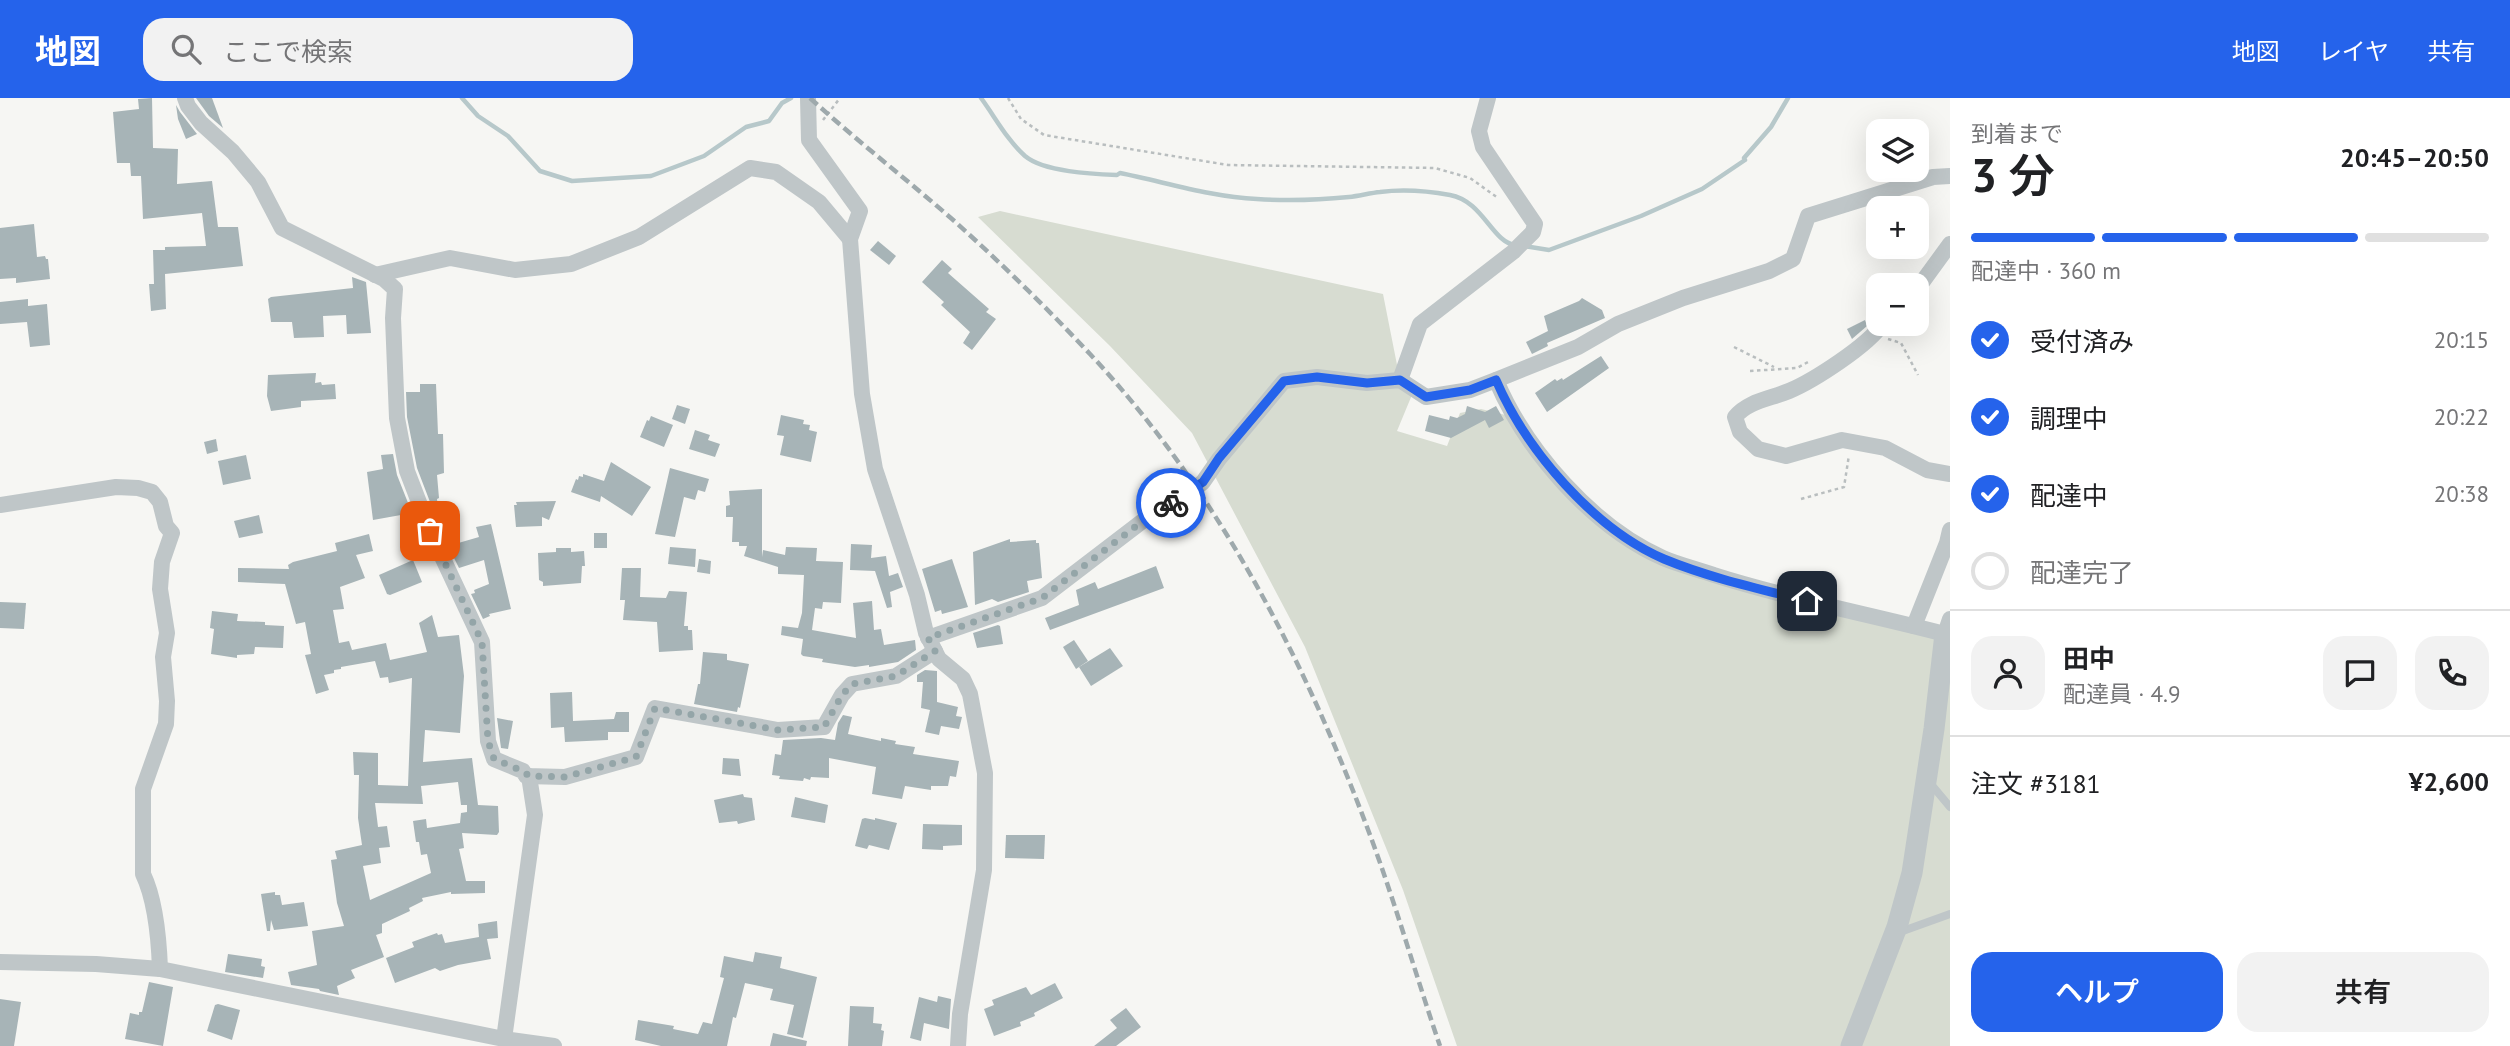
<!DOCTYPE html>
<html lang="ja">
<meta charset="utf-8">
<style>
body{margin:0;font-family:"PT Sans","Noto Sans JP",sans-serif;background:#f2f2f2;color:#202124;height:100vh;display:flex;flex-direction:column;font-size:26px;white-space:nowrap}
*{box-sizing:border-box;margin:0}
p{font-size:23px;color:#757577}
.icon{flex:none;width:38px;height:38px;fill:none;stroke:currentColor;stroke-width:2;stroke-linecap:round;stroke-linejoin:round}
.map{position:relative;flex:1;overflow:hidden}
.details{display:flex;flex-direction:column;background:#fff;width:560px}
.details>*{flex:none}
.controls{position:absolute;left:1866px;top:21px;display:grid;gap:14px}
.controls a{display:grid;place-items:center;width:63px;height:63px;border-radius:14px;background:#fff;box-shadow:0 7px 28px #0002;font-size:35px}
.pin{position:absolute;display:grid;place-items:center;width:60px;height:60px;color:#fff;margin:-30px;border-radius:14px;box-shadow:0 4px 10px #0006}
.courier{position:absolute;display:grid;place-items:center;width:70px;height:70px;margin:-35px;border:5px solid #2563eb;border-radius:50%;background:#fff;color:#222;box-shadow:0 2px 9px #0007}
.head em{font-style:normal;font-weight:600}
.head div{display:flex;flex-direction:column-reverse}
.head{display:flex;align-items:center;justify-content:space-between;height:119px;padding:0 21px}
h1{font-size:46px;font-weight:600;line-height:52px}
.bar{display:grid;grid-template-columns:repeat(4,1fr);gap:10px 7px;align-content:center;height:84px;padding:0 21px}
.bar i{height:9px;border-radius:5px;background:#e0e0e0}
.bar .current{background:#2563eb}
.bar p{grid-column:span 4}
.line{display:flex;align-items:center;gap:18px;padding:0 21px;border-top:2px solid #e0e0e0}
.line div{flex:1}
.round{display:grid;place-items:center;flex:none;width:74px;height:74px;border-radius:21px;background:#f2f2f2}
ol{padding:0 21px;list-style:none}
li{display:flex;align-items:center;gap:21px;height:77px}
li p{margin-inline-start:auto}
li .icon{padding:7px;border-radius:50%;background:#2563eb;color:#fff;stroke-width:4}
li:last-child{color:#757577}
li i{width:38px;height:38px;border:4px solid #e0e0e0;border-radius:50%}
.cta{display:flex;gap:14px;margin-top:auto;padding:14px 21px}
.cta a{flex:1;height:80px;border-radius:21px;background:#2563eb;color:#fff;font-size:28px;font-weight:600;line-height:80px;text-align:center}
.cta a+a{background:#f2f2f2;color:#202124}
header{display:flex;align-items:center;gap:42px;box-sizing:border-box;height:98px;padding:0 35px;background:#2563eb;color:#fff}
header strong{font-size:33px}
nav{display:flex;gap:38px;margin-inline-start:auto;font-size:24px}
.search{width:490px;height:63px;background:#f2f2f2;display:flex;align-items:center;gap:18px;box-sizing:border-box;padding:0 24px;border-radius:21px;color:#757577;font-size:26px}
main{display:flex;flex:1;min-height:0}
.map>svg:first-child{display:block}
.green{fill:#d7dcd1}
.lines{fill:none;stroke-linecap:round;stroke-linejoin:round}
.stream{stroke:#b7c8ca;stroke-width:4.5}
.building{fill:#a7b4b7;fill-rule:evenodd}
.path{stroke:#b9bebf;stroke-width:2.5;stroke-dasharray:3.5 3.5;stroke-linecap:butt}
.service{stroke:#bfc6c8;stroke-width:8}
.minor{stroke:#bfc6c8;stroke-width:16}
.tertiary{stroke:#bfc6c8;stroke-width:21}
.rail{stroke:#9ea9ac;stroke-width:4.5;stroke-dasharray:10 5;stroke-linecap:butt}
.done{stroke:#94a5a8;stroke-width:7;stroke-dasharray:0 12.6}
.route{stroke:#2563eb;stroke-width:9}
</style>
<header>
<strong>地図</strong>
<div class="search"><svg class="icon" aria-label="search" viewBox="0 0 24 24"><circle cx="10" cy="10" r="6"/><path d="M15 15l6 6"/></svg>ここで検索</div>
<nav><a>地図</a><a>レイヤ</a><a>共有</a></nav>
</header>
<main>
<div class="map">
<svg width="1950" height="948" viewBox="0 0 1950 948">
<rect width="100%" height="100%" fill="#f6f6f3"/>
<path class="green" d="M 1000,113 L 1383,196 L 1400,282 L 1414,292 L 1397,333 L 1447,348 L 1460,315 L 1481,311 L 1514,319 L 1595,415 L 1663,461 L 1944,536 L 1950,519 L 1950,948 L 1457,948 L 1403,792 L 1305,549 L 1192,335 L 1110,248 L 978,119 Z"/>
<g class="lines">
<g class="stream">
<path d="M 462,0 L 478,18 L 508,38 L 540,73 L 572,83 L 651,78 L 704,58 L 746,29 L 769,23 L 782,5 L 791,0"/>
<path d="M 981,0 C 995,19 1007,42 1025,58 C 1044,74 1093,76 1117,77 L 1120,75 C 1165,84 1211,99 1257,101 C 1287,103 1319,102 1349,99 C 1359,98 1370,95 1380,94 C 1403,91 1428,93 1450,97 C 1483,103 1492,144 1515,147"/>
<path d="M 1524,148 L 1549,152 L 1641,118 L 1702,91 L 1745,62 L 1744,60 L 1771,29 L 1788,0"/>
</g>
</g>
<g class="building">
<path d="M 152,0 L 153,50 L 178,51 L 177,86 L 212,83 L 218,129 L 238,129 L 243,168 L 165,176 L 166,211 L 151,213 L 149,186 L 154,186 L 153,152 L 165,152 L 165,149 L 206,148 L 202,115 L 143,121 L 141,78 L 131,78 L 130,65 L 117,65 L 113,14 L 139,11 L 138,1 Z"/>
<path d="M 196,0 L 212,0 L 223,30 L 209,18 Z"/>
<path d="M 176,7 L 180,14 L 197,36 L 186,41 L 178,21 Z"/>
<path d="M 34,126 L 37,159 L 45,158 L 46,161 L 48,161 L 50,181 L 16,185 L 16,180 L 0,181 L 0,130 Z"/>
<path d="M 878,143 L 896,158 L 889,167 L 870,152 Z"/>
<path d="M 942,162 L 952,171 L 948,175 L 989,211 L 986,214 L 996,221 L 972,252 L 963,245 L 970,234 L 941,207 L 944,204 L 922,184 Z"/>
<path d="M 352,179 L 366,184 L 371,235 L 347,236 L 346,217 L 323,218 L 324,239 L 294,240 L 292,224 L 271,224 L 268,201 L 271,199 L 353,190 Z"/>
<path d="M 1582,200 L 1602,212 L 1605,220 L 1547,245 L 1548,248 L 1532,256 L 1526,244 L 1548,233 L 1544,218 L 1579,203 Z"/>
<path d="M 28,201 L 28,208 L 47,206 L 50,247 L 30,249 L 27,224 L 0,226 L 0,204 Z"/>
<path d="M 1865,222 L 1867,228 L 1852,241 L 1847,231 Z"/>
<path d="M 1601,258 L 1609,270 L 1547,314 L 1535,295 L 1555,281 L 1557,283 L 1562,280 L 1563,282 Z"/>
<path d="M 316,275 L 315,285 L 321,284 L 322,287 L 335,286 L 336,301 L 301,303 L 301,309 L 271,313 L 267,298 L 268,277 Z"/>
<path d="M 420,286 L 436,286 L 438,336 L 443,336 L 444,375 L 437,377 L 439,400 L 437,401 L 438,411 L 435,412 L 435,417 L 417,370 L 407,319 L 406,294 L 420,294 Z"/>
<path d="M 677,307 L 690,311 L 685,326 L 672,321 Z"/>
<path d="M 1467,308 L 1485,314 L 1496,308 L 1504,322 L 1489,330 L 1485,322 L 1451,340 L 1425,333 L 1429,317 L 1449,322 L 1450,318 L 1457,320 L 1465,316 Z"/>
<path d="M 781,317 L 804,322 L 803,326 L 810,327 L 809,332 L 817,334 L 811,364 L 780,357 L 784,338 L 777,337 Z"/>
<path d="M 651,318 L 673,327 L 664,349 L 640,339 L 647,322 L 649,323 Z"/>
<path d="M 695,332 L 710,337 L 708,342 L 720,346 L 715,359 L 689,351 Z"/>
<path d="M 216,341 L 218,353 L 207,356 L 204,344 Z"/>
<path d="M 393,356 L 397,377 L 412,415 L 373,422 L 367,374 L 383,371 L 381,357 Z"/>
<path d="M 246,357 L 251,381 L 223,387 L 218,363 Z"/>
<path d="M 611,364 L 651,389 L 632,418 L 601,398 L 600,404 L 571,394 L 576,381 L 578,382 L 579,378 L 583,379 L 583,376 L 604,383 Z"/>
<path d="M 670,370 L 709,381 L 705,394 L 698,392 L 695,402 L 684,399 L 675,439 L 655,436 Z"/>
<path d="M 762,391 L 762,459 L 763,452 L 785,457 L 786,449 L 817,450 L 816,463 L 843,464 L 841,505 L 823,504 L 822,511 L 815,510 L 812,532 L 856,540 L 853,505 L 872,503 L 874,532 L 881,531 L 884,547 L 915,542 L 916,552 L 898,564 L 869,569 L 869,567 L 855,569 L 822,564 L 823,561 L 803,558 L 801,556 L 803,541 L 781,537 L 782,528 L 798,530 L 802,515 L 804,477 L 778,476 L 778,469 L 744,458 L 747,448 L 739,448 L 739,444 L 732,444 L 733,419 L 726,419 L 726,408 L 730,407 L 729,393 Z"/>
<path d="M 556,403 L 549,422 L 542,419 L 542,428 L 516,429 L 514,407 L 517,407 L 516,404 Z"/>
<path d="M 259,417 L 263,435 L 239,440 L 234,423 Z"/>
<path d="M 491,426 L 511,511 L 489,516 L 490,518 L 483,521 L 471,496 L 475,495 L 474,492 L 489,486 L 484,462 L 459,470 L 448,448 L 479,439 L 476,429 Z"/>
<rect x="594" y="435" width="13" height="15"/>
<path d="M 369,436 L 373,453 L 356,457 L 365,480 L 340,489 L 344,511 L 333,512 L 339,545 L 349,543 L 352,552 L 386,545 L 390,562 L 427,554 L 419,525 L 432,517 L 438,539 L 459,537 L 464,578 L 460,635 L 425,632 L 423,664 L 472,660 L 478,707 L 498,708 L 499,734 L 497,737 L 462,735 L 464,750 L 459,751 L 466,783 L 485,783 L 485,795 L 451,796 L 451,794 L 422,800 L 423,803 L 409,810 L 410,813 L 382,826 L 382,835 L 376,837 L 384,859 L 351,872 L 355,880 L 337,888 L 339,897 L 320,893 L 319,891 L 291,887 L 288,874 L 317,867 L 312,833 L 344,828 L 337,805 L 331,762 L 337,761 L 335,753 L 362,747 L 358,720 L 359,677 L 354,677 L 353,654 L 378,655 L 378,687 L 408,688 L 412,580 L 389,585 L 388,579 L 380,580 L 375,563 L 341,569 L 341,571 L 334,572 L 334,575 L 324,577 L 329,592 L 316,596 L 305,557 L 311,556 L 305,524 L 296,526 L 285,486 L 238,484 L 238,470 L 289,471 L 288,467 L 293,464 L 337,453 L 335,445 ZM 458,684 L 461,707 L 467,707 L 467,714 L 461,715 L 460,725 L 427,730 L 426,721 L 413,723 L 416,744 L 419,744 L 421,757 L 427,756 L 431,775 L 370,802 L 363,768 L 381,765 L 379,750 L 390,749 L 387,728 L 378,729 L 375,705 L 423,706 L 421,688 Z"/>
<path d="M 1010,441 L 1010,444 L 1036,442 L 1036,445 L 1039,445 L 1042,480 L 1027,483 L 1029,494 L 998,504 L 992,501 L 975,507 L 973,454 Z"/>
<path d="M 851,446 L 872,447 L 871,460 L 886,458 L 889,478 L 898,475 L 903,489 L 890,494 L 892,509 L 887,510 L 875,473 L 850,472 Z"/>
<path d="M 670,449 L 696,451 L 695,469 L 668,466 Z"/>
<path d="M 556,450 L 571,450 L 571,454 L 584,453 L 585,468 L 582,468 L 581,485 L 543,488 L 543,484 L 539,482 L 538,455 L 556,454 Z"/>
<path d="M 699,461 L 711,463 L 710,476 L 697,474 Z"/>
<path d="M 952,461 L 968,509 L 942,516 L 941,512 L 935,514 L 922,471 Z"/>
<path d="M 413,462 L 422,484 L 390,497 L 387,496 L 379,477 Z"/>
<path d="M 1156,468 L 1164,490 L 1050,532 L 1045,520 L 1079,507 L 1076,492 L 1095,484 L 1098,491 Z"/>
<path d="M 622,470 L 641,470 L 640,499 L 666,500 L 669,493 L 687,494 L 684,528 L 688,528 L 688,532 L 692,532 L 693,552 L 659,554 L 657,524 L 623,522 L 625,502 L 620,502 Z"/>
<path d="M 0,504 L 26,505 L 24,531 L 0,530 Z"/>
<path d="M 212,513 L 238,516 L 237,523 L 265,524 L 265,527 L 284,528 L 283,550 L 255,549 L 254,556 L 237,557 L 237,560 L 211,556 L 214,531 L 210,530 Z"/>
<path d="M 998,527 L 1000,528 L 1003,546 L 977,550 L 973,535 Z"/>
<path d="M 1074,542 L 1088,563 L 1076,571 L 1063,549 Z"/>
<path d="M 1110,550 L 1123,568 L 1091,588 L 1079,569 Z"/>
<path d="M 703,554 L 727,556 L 727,562 L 749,566 L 740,610 L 738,609 L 737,614 L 694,606 L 698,586 L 700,586 Z"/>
<path d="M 925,572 L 937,573 L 937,604 L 958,609 L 956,618 L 962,619 L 959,631 L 941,628 L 939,637 L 925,634 L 930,612 L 921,610 L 923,584 L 917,584 L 917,577 Z"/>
<path d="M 572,594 L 573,623 L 614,621 L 616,614 L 629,614 L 629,634 L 608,634 L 608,642 L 565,644 L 564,629 L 551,630 L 550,595 Z"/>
<path d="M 843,617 L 852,619 L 848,636 L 881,643 L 881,640 L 896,643 L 895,646 L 915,649 L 913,656 L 959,663 L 956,679 L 950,678 L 948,688 L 931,688 L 931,692 L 905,688 L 902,701 L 872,696 L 876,669 L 829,660 L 829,680 L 811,679 L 810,682 L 804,680 L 803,683 L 779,681 L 780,678 L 772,677 L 775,656 L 781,657 L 783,642 L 821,640 L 835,642 L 838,625 Z"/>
<path d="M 497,620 L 513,623 L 508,651 L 501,650 Z"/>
<path d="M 723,660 L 739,661 L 741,678 L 722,676 Z"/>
<path d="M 743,696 L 744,699 L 752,700 L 755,722 L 738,726 L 737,723 L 719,725 L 714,702 Z"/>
<path d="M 795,699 L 828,707 L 825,725 L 791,719 Z"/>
<path d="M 865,720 L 875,722 L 875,720 L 897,725 L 889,752 L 869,747 L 867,751 L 855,748 L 862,721 Z"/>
<path d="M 923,726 L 962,727 L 962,747 L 943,748 L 943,752 L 922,751 Z"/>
<path d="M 1006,737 L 1045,737 L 1044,761 L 1005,760 Z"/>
<path d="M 275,794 L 275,797 L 280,797 L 282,807 L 304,804 L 308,828 L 274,832 L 271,822 L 270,833 L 267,833 L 261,796 Z"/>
<path d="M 497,823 L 498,840 L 487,841 L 491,861 L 458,867 L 440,873 L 435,870 L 395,885 L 386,860 L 414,849 L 412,844 L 437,835 L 438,837 L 442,836 L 445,845 L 479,839 L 478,826 Z"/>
<path d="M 755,854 L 782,859 L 780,870 L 817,879 L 803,940 L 787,936 L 794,907 L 770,902 L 773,891 L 745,885 L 736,920 L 733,919 L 727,948 L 661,948 L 635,942 L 638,922 L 674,928 L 673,931 L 698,936 L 703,924 L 712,926 L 724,880 L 720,879 L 724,858 L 753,864 Z"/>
<path d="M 228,856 L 262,861 L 261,868 L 265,869 L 263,880 L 225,874 Z"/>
<path d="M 149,884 L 173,889 L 163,948 L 125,941 L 130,915 L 139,917 L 139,914 L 142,914 Z"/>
<path d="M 1055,885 L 1063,900 L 1034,915 L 1035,918 L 1020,924 L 1021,928 L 994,938 L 984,911 L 994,907 L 992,902 L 1026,889 L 1031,897 Z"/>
<path d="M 938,898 L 951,901 L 949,931 L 924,925 L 921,943 L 910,940 L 919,899 L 937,904 Z"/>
<path d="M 0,901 L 21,904 L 14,948 L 0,948 Z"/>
<path d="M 218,906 L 240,912 L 232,942 L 207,933 L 215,907 Z"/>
<path d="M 850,908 L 874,909 L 873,925 L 882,926 L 881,932 L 884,933 L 882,948 L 848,948 Z"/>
<path d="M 1126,910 L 1141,929 L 1116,948 L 1094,948 L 1117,930 L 1110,922 Z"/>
<path d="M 773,935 L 807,943 L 806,948 L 770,948 Z"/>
</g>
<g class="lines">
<g class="path">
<path d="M 1008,0 L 1021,21 L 1044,37 L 1228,67 L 1435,70 L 1470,80 L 1498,100"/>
<path d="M 823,22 L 840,0"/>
<path d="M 1888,241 L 1901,245 L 1918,277"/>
<path d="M 1734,249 L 1774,269"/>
<path d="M 1750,273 L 1797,270 L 1808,264"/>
<path d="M 1801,401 L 1844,389 L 1849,357"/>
</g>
<g class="service">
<path d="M 1930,685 L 1950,709"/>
<path d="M 1900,834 L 1950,816"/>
</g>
<g class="minor">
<path d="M 185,0 L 188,8 L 201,25 L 233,54 L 258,84 L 282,130 L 384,181 L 395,191 L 393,220 L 397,320 L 407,373 L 430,433 L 482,544 L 488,643 L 494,661 L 523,673 L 526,678 L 565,679 L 636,659 L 655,610 L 778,632 L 824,629 L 842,597 L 852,586 L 896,578 L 935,553"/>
<path d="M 808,0 L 809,42 L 860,113 L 850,141 L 862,296 L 875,371 L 917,497 L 926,535 L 939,561 L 963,581 L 970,596 L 985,675 L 984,772 L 960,916 L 958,948"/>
<path d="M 375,177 L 450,160 L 515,172 L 571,166 L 639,139 L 750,70 L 776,74 L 819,104 L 850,141"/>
<path d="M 1916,189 L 1923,183 L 1950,146"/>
<path d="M 1882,226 C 1869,247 1813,283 1789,293 C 1770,301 1748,303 1735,319 L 1740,334 L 1758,351 L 1786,358 L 1842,342 L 1885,350 L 1927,372 L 1950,376"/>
<path d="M 1400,282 L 1420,226 L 1513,154 L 1533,134 L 1535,126 L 1483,49 L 1479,33 L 1488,0"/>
<path d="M 1496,282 C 1526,353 1593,429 1663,460 C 1679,467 1697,471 1714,477 C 1789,501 1868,516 1945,536 L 1950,521"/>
<path d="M 0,407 L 116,389 L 138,390 L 152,394 L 160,404 L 166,428 L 172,435 L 162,464 L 160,491 L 167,535 L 163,559 L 167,603 L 166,626 L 143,691 L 143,776 C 155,801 159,843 160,871"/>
<path d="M 1914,528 L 1947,445 L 1950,432"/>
<path d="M 928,540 L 1042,500 L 1144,422 L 1197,389 L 1203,384 L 1219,361 L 1284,283 L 1317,279 L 1367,285 L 1400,282 L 1426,299 L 1470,292 L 1496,282 L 1578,249 L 1618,226 L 1683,200 L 1769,173 L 1793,161 L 1808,118 L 1933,79 L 1950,78"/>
<path d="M 0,864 L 96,866 L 160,871 L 504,941 L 554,948"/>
<path d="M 504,941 L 535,717 L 529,678"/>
</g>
<path class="tertiary" d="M 1851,948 L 1897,829 L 1912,775 L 1934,631 L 1945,536"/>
<path class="rail" d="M 810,0 C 856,42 905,80 952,121 C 1000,164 1046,209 1090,256 C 1218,393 1305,562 1370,737 C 1396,807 1416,878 1440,948"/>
</g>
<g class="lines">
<path class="done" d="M 430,433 L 482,544 L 488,643 L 494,661 L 523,673 L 529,678 L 565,679 L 636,659 L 655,610 L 778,632 L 824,629 L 842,597 L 852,586 L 896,578 L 935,553 L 928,540 L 1042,500 L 1144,422 L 1171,405"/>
<path class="route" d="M 1171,405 L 1203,384 L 1219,360 L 1284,283 L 1317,279 L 1367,285 L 1400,282 L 1426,299 L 1470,292 L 1496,282 C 1526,352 1594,431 1664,461 C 1710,480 1760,491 1807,503"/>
</g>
</svg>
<div class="controls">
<a><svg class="icon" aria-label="layers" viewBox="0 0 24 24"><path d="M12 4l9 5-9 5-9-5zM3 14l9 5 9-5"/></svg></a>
<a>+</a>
<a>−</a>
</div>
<div class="pin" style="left:430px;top:433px;background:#ea580c"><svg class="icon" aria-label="bag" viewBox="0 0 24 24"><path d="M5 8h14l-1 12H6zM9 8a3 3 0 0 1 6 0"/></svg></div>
<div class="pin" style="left:1807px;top:503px;background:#1f2937"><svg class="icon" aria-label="home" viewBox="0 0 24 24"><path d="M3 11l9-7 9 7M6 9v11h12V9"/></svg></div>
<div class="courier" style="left:1171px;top:405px"><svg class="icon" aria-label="bike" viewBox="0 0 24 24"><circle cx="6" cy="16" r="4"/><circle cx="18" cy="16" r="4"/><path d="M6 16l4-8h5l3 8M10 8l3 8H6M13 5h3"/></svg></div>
</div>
<section class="details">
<div class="head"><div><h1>3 分</h1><p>到着まで</p></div><em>20:45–20:50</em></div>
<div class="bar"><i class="current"></i><i class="current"></i><i class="current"></i><i></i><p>配達中 · 360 m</p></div>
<ol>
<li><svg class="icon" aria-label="check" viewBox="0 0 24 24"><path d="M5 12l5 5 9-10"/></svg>受付済み<p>20:15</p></li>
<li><svg class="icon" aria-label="check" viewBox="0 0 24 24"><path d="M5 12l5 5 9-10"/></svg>調理中<p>20:22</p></li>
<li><svg class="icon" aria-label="check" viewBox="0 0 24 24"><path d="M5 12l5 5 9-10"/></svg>配達中<p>20:38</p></li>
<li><i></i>配達完了</li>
</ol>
<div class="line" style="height:126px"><a class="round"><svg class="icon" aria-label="person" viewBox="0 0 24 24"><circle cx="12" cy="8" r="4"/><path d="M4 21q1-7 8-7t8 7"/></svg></a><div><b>田中</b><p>配達員 · 4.9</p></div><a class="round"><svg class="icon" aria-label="chat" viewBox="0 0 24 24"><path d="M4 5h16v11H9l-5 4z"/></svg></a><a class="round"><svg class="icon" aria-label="phone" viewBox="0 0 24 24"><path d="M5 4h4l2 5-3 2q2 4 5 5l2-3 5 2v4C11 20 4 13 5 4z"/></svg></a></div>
<div class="line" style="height:91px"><div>注文 #3181</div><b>¥2,600</b></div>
<div class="cta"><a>ヘルプ</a><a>共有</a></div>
</section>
</main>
